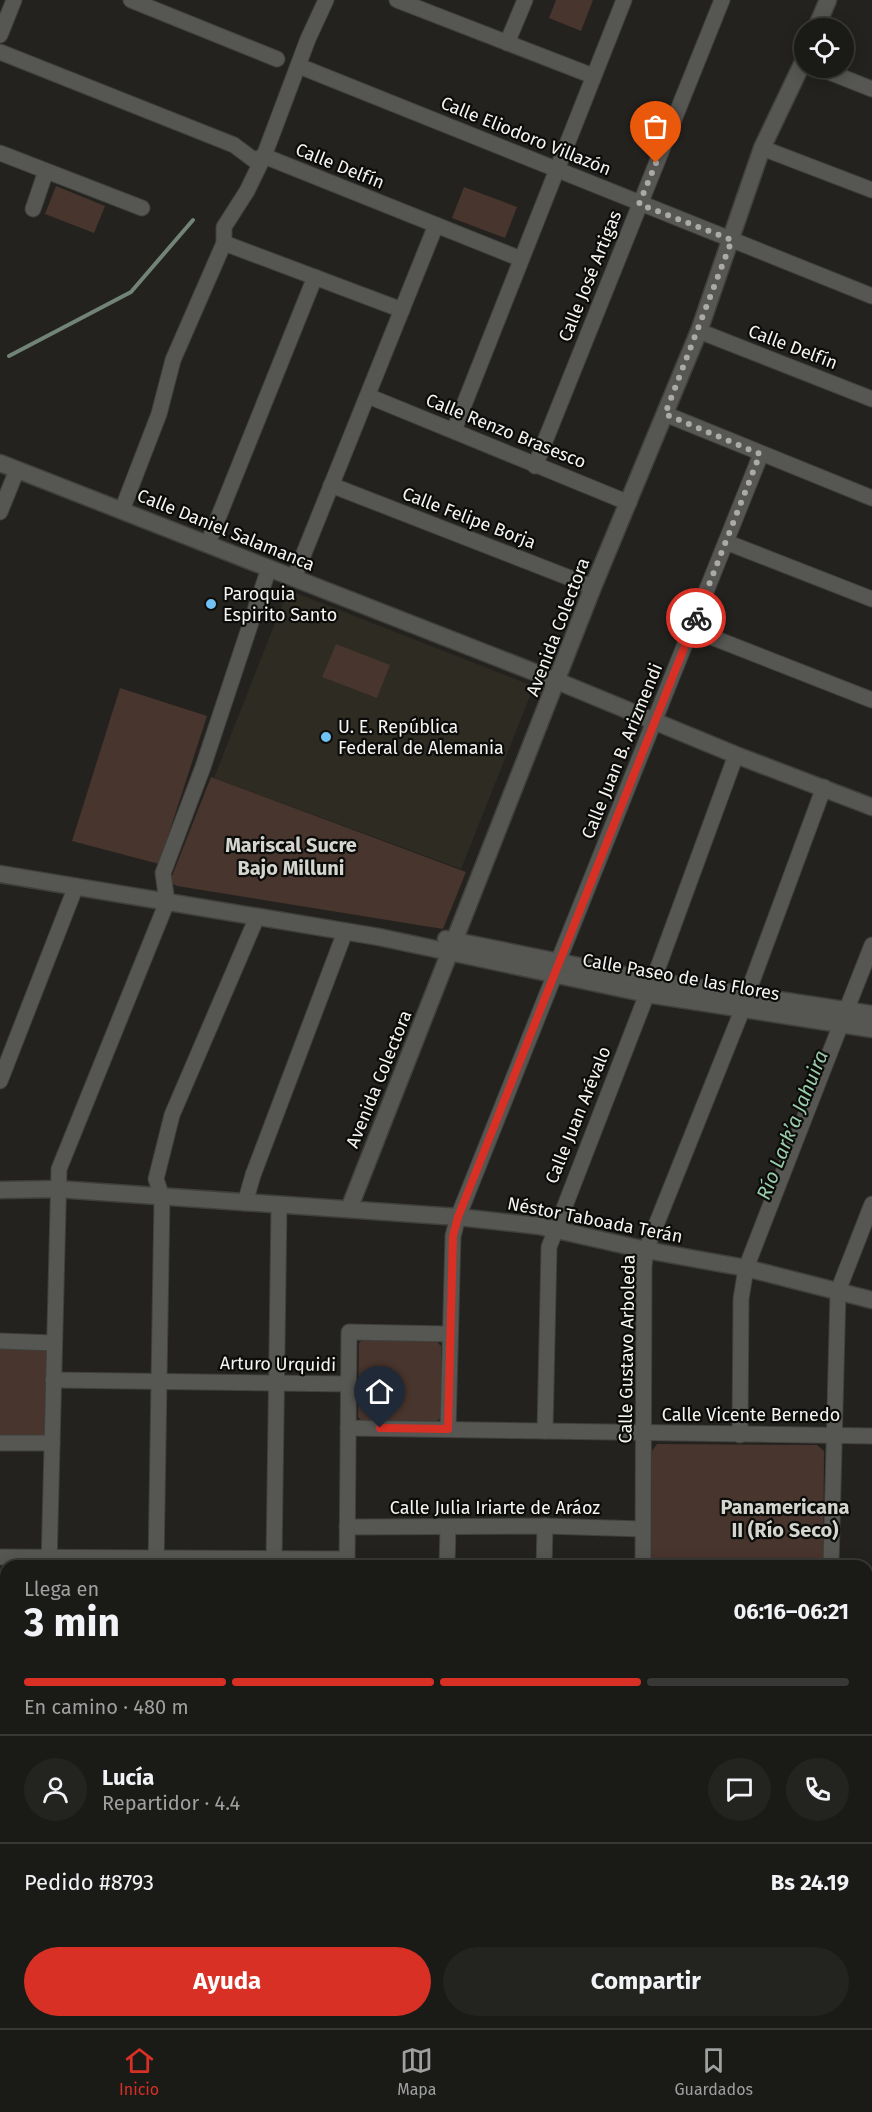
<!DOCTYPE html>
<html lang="es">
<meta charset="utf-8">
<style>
body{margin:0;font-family:"Fira Sans",sans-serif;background:#232320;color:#f1f3f6;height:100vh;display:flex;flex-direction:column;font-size:22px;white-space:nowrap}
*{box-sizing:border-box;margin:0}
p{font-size:20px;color:#9fa1a1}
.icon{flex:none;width:33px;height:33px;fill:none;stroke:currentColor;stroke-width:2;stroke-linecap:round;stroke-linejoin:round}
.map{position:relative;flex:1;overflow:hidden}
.details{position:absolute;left:0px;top:1560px;width:873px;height:468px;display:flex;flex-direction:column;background:#1a1a17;border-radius:18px 18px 0 0;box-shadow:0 3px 15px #0003,0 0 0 2px #383836}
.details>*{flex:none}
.controls{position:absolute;left:794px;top:18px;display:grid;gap:12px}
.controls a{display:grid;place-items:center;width:60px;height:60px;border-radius:50%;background:#1a1a17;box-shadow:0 3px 15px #0003,0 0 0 2px #383836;font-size:30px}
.pin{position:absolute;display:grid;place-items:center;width:51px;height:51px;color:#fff;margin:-62px -26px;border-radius:50% 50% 50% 0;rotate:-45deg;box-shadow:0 0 6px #0007}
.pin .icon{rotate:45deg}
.courier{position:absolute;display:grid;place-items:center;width:60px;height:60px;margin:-30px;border:4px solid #d93025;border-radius:50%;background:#fff;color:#222;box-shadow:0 2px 8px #0007}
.headline em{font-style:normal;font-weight:700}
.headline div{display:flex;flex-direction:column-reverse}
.headline{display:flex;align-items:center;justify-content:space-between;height:102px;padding:0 24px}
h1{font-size:39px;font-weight:700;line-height:45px}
.bar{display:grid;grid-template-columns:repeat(4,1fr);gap:9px 6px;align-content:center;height:72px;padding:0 24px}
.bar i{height:8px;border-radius:4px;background:#383836}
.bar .selected{background:#d93025}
.bar p{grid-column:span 4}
.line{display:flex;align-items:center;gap:15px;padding:0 24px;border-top:2px solid #383836}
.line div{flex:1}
.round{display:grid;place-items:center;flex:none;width:63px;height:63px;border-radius:32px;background:#232320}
.cta{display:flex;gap:12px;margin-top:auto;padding:12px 24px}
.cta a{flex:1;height:69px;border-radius:36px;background:#d93025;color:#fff;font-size:24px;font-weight:700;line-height:69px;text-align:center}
.cta a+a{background:#232320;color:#f1f3f6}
.tab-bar{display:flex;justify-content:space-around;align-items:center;height:84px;border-top:2px solid #383836;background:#1a1a17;font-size:16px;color:#9fa1a1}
.tab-bar a{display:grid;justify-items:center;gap:3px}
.tab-bar .selected{color:#d93025}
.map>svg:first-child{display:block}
.built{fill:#2d2b22}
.green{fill:#48352d}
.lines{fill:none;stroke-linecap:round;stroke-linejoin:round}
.stream{stroke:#728377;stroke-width:4}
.minor-casing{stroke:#3f3f3c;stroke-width:17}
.tertiary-casing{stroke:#3f3f3c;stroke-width:19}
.trunk-casing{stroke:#3f3f3c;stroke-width:19}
.minor{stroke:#565652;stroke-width:15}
.tertiary{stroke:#565652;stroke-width:16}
.trunk{stroke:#c5995f;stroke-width:16}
.done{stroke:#acaaa8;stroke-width:6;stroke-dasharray:0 10.8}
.route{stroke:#d93025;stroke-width:8}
.poi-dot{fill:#70c1f4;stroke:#0c0c0a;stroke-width:2}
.labels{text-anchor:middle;stroke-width:4.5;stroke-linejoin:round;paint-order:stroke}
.street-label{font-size:18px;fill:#f5f4f2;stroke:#0c0c0a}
.poi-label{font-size:18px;fill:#f5f4f2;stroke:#0c0c0a;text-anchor:start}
.neighbourhood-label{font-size:20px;font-weight:bold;fill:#d5d5d0;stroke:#0c0c0a}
.water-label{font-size:20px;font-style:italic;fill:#9acdab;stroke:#0c0c0a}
</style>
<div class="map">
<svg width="872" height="2028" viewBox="0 0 872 2028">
<rect width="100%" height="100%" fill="#23221f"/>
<path class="built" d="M 288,590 L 528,684 L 532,691 L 461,869 L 214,778 Z"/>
<g class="green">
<path d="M 556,0 L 593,0 L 581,31 L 549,18 Z"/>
<path d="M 56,186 L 105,206 L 94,233 L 45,214 Z"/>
<path d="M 464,187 L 517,207 L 505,238 L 452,218 Z"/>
<path d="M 336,644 L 390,665 L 377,698 L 322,677 Z"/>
<path d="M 120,688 L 207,716 L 159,864 L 72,841 Z"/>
<path d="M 211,777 L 466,872 L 443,929 L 177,886 L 172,883 L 172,876 Z"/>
<path d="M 362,1340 L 436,1341 L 441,1346 L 441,1418 L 437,1421 L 361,1420 L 358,1417 L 359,1343 Z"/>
<path d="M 0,1346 L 48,1350 L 47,1435 L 44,1437 L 0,1437 Z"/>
<path d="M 657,1444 L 817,1445 L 824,1451 L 823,1566 L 651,1566 L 652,1451 Z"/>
</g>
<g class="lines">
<path class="stream" d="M 9,356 L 131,292 L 193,220"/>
<defs>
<g id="minor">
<path d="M 131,0 L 277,59"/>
<path d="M 397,0 L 593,76"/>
<path d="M 0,35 L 14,0"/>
<path d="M 507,43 L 525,0"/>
<path d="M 0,52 L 234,145 L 254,160 L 264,156 L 521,259"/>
<path d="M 299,66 L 872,296"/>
<path d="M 819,68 L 872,89"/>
<path d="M 762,148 L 872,190"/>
<path d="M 0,153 L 142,208"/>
<path d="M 33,209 L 46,171"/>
<path d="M 224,243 L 402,310"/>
<path d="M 699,331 L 872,399"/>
<path d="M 368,396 L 629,503"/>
<path d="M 665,414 L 872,498"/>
<path d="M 454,430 L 624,0"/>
<path d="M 535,466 L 722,0"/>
<path d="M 331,485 L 593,587"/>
<path d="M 122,510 L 159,414 L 173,360 L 224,243 L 224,227 L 247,191 L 264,156 L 308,39 L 326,0"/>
<path d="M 0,512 L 17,470"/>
<path d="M 726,542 L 872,599"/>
<path d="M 208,543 L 315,277"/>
<path d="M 294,578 L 436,225"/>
<path d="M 691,629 L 872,700"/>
<path d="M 558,962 L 761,454"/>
<path d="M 653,981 L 736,755"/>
<path d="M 747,995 L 824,787"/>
<path d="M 846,1011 L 872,945"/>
<path d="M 0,1081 L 76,886"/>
<path d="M 245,1203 L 253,1175 L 345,932"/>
<path d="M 0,1341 L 54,1343"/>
<path d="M 53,1380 L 349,1384"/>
<path d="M 348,1428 L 872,1436"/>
<path d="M 448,1429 L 453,1236 L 458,1217 L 555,974"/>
<path d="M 545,1431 L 549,1247 L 647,994"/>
<path d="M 740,1435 L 741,1299 L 746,1268 L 841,1024"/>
<path d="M 0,1443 L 52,1443"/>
<path d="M 347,1527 L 545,1526 L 643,1529"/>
<path d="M 0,1557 L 347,1559"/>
<path d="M 274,1560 L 279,1205"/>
<path d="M 49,1566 L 59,1169 L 167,902 L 163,873 L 203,767 L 269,568"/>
<path d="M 156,1566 L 162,1197 L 156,1179 L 172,1115 L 257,917"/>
<path d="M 347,1566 L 349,1332 L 450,1334"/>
<path d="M 447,1566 L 448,1527"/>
<path d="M 544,1566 L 545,1526"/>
<path d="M 643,1566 L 644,1266 L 646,1250 L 743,1008"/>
<path d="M 831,1566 L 838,1291 L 872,1204"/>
<path d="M 867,1629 L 872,1629"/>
<path d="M 0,1702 L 6,1702"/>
<path d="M 867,1727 L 872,1727"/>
<path d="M 0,1813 L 6,1813"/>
<path d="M 0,1924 L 6,1925"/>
<path d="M 867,1936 L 872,1936"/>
<path d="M 159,2022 L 161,2028"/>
<path d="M 242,2022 L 244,2028"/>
<path d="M 352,2022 L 353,2028"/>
<path d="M 464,2022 L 466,2028"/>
<path d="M 666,2022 L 667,2028"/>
<path d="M 759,2022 L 761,2028"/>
<path d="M 863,2022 L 864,2028"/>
</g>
<g id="tertiary">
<path d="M 816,28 L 828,0"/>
<path d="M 0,463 L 557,681 L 736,755 L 872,807"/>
<path d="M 0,874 L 379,937 L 647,994 L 872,1029"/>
<path d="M 446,939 L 653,981 L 872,1014"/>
<path d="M 0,1190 L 57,1189 L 458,1217 L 539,1226 L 646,1250 L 746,1268 L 872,1300"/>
<path d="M 349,1209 L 593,587 L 699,331 L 762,148 L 804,60"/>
</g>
<g id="trunk">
<path d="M 0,1946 L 6,1946"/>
<path d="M 867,1958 L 872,1958"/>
<path d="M 0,1968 L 6,1968"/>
<path d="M 867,1979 L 872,1979"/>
</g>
</defs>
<use href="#minor" class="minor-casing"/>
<use href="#tertiary" class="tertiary-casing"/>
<use href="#trunk" class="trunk-casing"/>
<use href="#minor" class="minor"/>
<use href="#tertiary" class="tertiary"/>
<use href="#trunk" class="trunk"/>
</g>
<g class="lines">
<path class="done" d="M 656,163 L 639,204 L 732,240 L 665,414 L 760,454 L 696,618"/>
<path class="route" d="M 380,1428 L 448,1429 L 453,1236 L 458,1217 L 696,618"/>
</g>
<g class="poi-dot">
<circle cx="211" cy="604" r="6"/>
<circle cx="326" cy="737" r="6"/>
</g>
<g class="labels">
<g class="street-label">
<text transform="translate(526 136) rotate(22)" y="6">Calle Eliodoro Villazón</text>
<text transform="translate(340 166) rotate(22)" y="6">Calle Delfín</text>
<text transform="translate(590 276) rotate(-68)" y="6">Calle José Artigas</text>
<text transform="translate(793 347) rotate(21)" y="6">Calle Delfín</text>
<text transform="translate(506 431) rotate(22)" y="6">Calle Renzo Brasesco</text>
<text transform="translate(469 518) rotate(21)" y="6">Calle Felipe Borja</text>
<text transform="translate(226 530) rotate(22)" y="6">Calle Daniel Salamanca</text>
<text transform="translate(558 627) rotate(-69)" y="6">Avenida Colectora</text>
<text transform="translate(622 751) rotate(-68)" y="6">Calle Juan B. Arizmendi</text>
<text transform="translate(681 977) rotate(10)" y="6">Calle Paseo de las Flores</text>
<text transform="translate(379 1079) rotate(-68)" y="6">Avenida Colectora</text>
<text transform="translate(578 1115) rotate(-68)" y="6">Calle Juan Arévalo</text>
<text transform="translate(595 1220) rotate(11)" y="6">Néstor Taboada Terán</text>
<text transform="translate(627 1349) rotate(-89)" y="6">Calle Gustavo Arboleda</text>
<text transform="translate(278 1364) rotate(1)" y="6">Arturo Urquidi</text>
<text x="751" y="1421">Calle Vicente Bernedo</text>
<text x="495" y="1514">Calle Julia Iriarte de Aráoz</text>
</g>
<g class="poi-label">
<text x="223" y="600">Paroquia<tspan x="223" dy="21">Espirito Santo</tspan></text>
<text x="338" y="733">U. E. República<tspan x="338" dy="21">Federal de Alemania</tspan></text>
</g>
<g class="neighbourhood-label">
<text x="291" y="852">Mariscal Sucre<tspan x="291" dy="23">Bajo Milluni</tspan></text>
<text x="785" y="1514">Panamericana<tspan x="785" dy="23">II (Río Seco)</tspan></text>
</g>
<g class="water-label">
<text transform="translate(792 1125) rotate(-68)" y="7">Río Lark’a Jahuira</text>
</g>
</g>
</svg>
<div class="controls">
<a><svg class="icon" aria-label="locate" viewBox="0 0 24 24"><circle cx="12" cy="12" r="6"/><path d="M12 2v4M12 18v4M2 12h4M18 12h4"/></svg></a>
</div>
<div class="pin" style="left:656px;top:163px;background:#ea580c"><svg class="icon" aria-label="bag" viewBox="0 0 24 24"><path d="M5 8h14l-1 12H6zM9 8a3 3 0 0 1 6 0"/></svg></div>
<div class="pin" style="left:380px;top:1428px;background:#1f2937"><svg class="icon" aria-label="home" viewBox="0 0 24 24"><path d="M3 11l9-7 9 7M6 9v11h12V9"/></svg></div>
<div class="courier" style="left:696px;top:618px"><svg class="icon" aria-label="bike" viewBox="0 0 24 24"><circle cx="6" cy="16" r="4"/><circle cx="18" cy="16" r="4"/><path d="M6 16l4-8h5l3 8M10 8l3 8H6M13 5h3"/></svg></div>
<section class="details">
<div class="headline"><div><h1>3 min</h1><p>Llega en</p></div><em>06:16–06:21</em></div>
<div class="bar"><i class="selected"></i><i class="selected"></i><i class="selected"></i><i></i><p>En camino · 480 m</p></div>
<div class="line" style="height:108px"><a class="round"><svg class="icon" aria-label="person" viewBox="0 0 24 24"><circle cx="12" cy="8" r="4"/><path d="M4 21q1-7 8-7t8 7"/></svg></a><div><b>Lucía</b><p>Repartidor · 4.4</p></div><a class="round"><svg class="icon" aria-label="chat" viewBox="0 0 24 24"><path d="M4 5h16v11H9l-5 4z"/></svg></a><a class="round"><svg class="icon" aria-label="phone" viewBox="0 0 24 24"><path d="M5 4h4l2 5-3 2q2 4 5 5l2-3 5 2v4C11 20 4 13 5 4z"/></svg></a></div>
<div class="line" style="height:78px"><div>Pedido #8793</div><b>Bs 24.19</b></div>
<div class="cta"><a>Ayuda</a><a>Compartir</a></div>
</section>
</div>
<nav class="tab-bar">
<a class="selected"><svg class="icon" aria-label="home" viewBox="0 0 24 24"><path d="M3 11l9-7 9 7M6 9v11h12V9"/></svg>Inicio</a>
<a><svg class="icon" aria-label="map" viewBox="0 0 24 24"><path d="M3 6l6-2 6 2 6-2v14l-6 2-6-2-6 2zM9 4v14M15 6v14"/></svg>Mapa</a>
<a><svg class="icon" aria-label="saved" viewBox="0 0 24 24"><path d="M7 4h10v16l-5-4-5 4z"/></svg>Guardados</a>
</nav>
